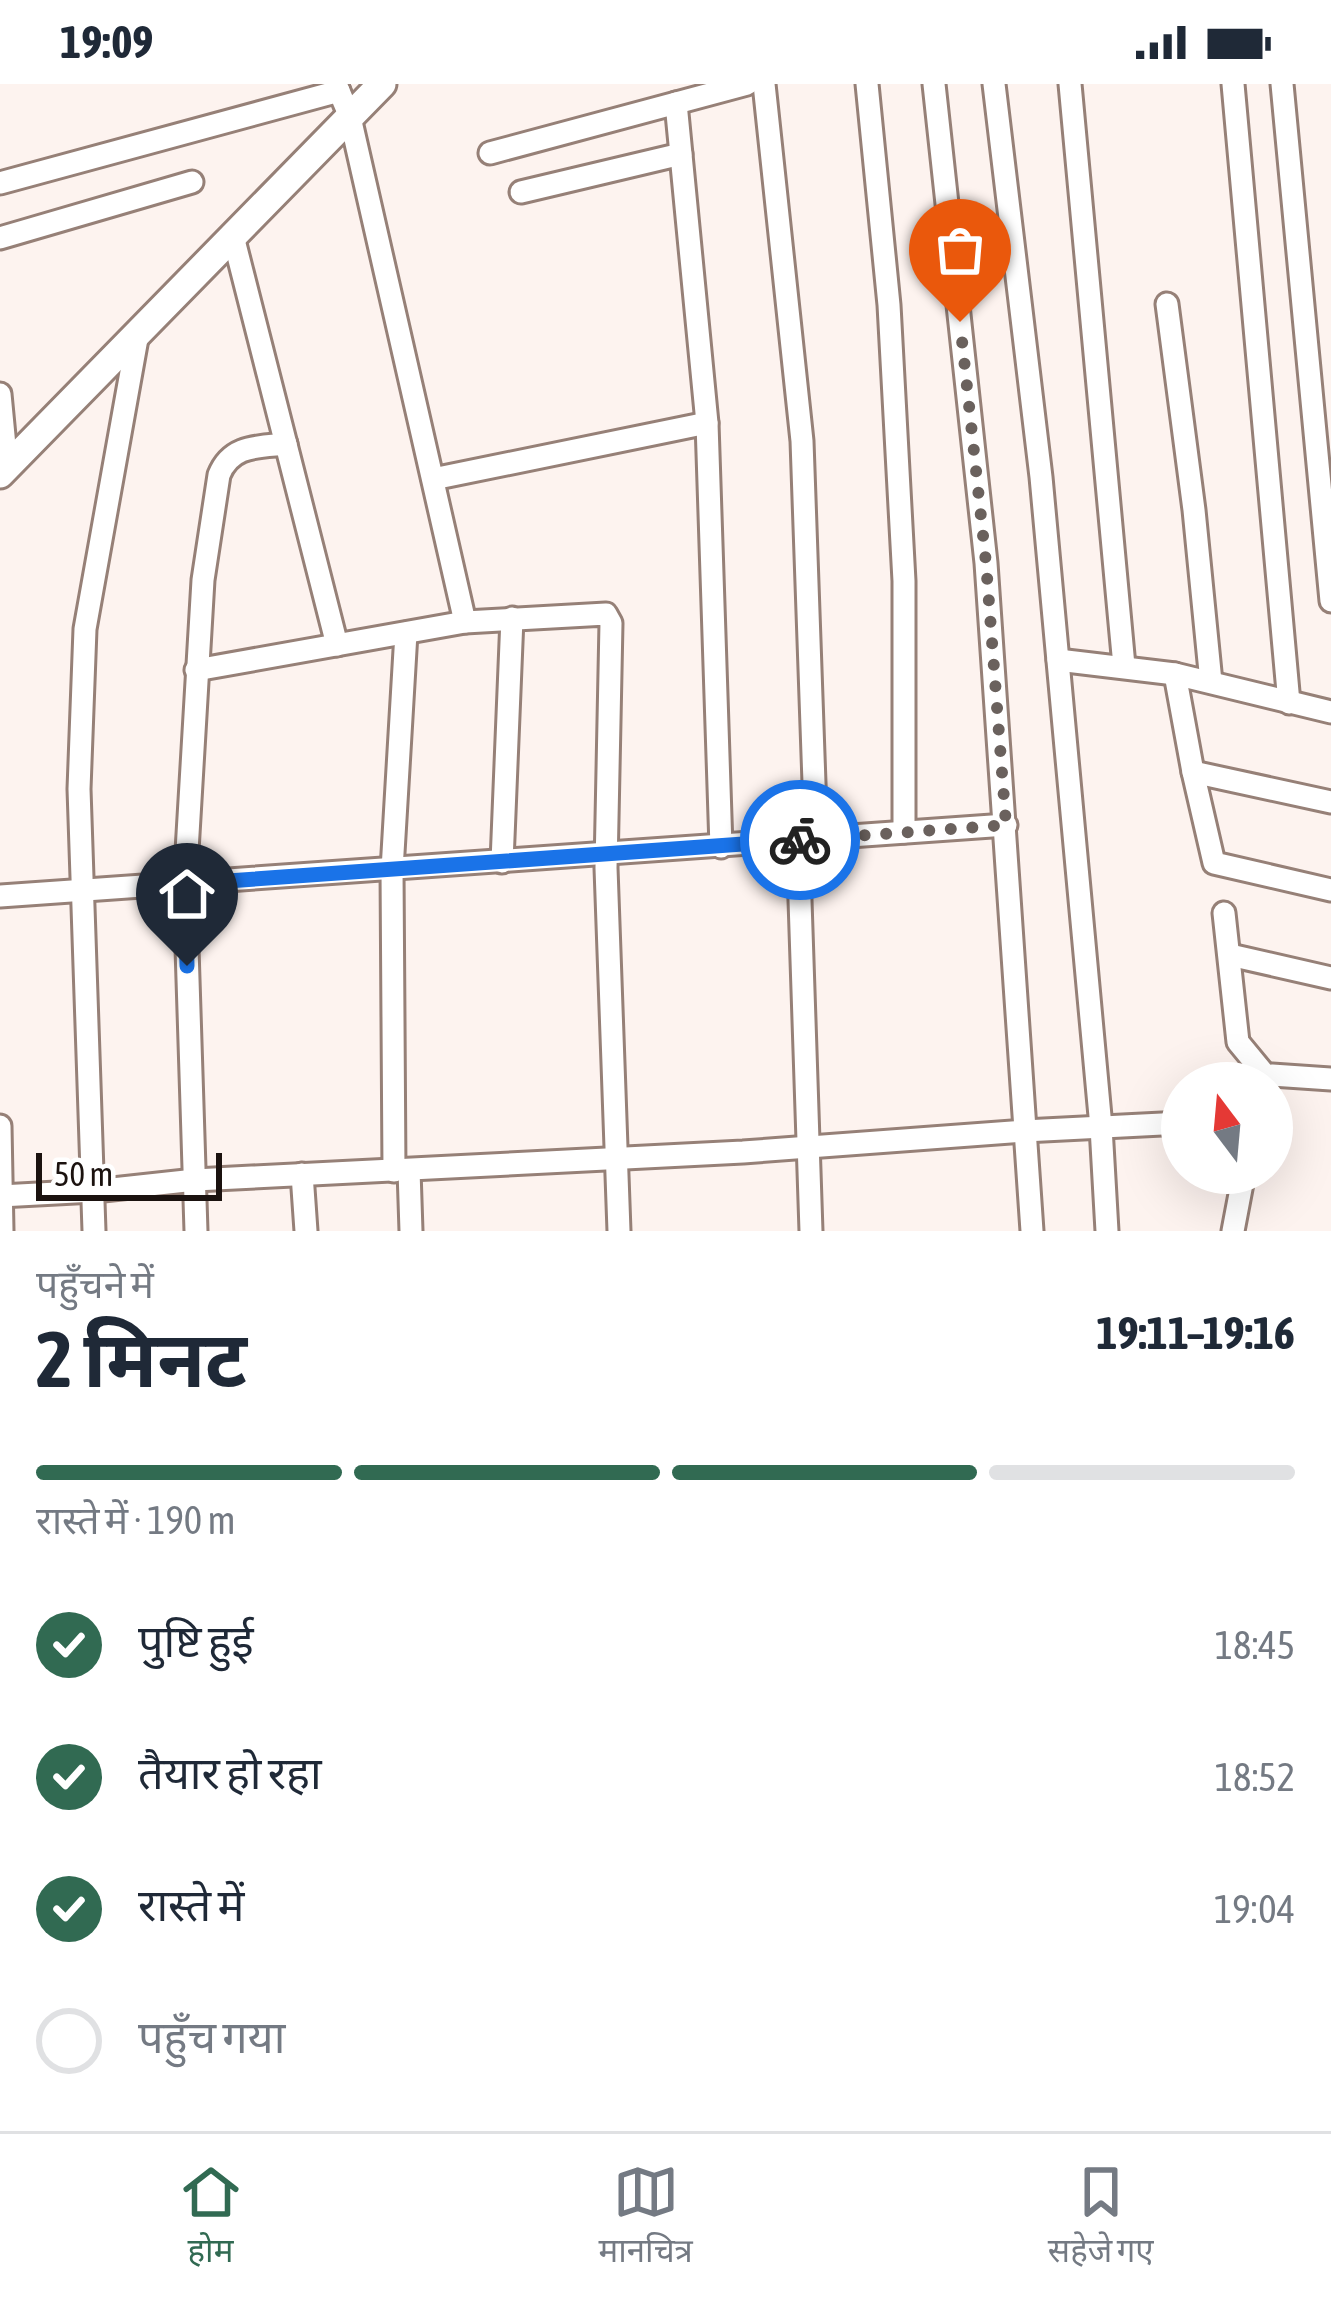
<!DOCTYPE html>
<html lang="hi">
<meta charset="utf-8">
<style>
body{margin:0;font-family:"Asap Condensed","Noto Sans Devanagari",sans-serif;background:#f6f6f7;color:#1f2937;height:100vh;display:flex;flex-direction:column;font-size:45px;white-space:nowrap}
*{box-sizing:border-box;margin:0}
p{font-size:39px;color:#747a83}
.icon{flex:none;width:66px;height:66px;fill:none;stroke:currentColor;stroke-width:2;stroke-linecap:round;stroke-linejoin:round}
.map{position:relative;height:1147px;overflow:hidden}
.sheet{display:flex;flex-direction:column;background:#fff;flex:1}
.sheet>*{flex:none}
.needle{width:78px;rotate:344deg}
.fabs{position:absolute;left:1161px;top:978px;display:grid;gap:24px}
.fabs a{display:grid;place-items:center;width:132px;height:132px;border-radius:50%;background:#fff;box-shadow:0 12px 48px #0002;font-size:60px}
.scale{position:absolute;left:36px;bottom:30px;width:186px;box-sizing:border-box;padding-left:12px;border:6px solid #1b120f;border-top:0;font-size:33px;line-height:42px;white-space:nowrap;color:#1b120f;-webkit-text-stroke:9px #fff;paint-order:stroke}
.pin{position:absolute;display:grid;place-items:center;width:102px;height:102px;color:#fff;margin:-123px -51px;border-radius:50% 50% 50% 0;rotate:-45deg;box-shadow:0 0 12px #0007}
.pin .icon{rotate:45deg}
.courier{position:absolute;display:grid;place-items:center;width:120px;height:120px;margin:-60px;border:9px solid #1a73e8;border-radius:50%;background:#fff;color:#222;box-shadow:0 3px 15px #0007}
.head em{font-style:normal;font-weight:700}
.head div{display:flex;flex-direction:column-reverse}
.head{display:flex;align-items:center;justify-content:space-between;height:204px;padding:0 36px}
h1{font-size:78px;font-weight:700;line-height:90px}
.bar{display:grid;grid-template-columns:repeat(4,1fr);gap:18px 12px;align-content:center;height:144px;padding:0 36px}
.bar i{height:15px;border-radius:9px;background:#e0e1e3}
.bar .active{background:#316a52}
.bar p{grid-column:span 4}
ol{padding:0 36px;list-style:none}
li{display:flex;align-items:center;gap:36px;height:132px}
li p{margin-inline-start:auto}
li .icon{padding:12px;border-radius:50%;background:#316a52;color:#fff;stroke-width:4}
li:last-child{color:#747a83}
li i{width:66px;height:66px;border:6px solid #e0e1e3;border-radius:50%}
.status{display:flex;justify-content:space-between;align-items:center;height:84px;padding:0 60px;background:#fff;direction:ltr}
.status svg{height:33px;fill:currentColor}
.menu{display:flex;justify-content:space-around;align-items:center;height:168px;border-top:3px solid #e0e1e3;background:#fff;font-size:33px;color:#747a83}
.menu a{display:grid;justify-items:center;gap:6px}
.menu .active{color:#316a52}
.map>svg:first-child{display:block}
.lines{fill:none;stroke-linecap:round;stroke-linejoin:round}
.minor-casing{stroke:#968077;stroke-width:27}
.tertiary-casing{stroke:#968077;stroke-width:33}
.minor{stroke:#fff;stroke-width:21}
.tertiary{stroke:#fff;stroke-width:27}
.done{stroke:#6a615d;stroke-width:12;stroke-dasharray:0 21.6}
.route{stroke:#1a73e8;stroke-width:15}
</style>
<div class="status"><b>19:09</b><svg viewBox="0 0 49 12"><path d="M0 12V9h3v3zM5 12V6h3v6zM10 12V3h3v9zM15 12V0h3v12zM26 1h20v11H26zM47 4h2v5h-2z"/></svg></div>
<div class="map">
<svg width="1331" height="1147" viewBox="0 0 1331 1147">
<rect width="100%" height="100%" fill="#fdf3ef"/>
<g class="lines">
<defs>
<g id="minor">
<path d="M 336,0 L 350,33 L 465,538"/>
<path d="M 764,0 L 802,357 L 816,756"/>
<path d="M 867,0 L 889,221 L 904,497 L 904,748"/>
<path d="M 934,0 L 986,479 L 1032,1147"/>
<path d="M 994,0 L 1041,393 L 1101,1043 L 1107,1147"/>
<path d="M 1070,0 L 1124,582"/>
<path d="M 1233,0 L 1289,619"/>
<path d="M 1282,0 L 1331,517"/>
<path d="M 676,19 L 707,339 L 721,763"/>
<path d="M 490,69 L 747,0"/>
<path d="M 0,99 L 339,7"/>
<path d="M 521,108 L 681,70"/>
<path d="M 233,152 L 337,561"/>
<path d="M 0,154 L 192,98"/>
<path d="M 1167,220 L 1194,426 L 1211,598"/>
<path d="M 0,310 L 7,383"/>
<path d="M 433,395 L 707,339"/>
<path d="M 1058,576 L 1175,590 L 1331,628"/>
<path d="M 196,586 L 465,538 L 606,530 L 611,539 L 606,784 L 619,1147"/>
<path d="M 1175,590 L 1193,688 L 1214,779 L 1331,806"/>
<path d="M 1193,688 L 1331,718"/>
<path d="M 798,756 L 811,1147"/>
<path d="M 502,778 L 512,534"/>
<path d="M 0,812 L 1006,741"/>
<path d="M 1224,829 L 1238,958 L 1266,992"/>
<path d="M 1230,871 L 1331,894"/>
<path d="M 1262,999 L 1266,992 L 1272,991 L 1331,995"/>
<path d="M 0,1042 L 2,1147"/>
<path d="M 409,1086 L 411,1147"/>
<path d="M 394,1087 L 392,786 L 406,549"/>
<path d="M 302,1090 L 306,1147"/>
<path d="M 0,1112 L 94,1107 L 195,1096 L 743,1068 L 1024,1047 L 1182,1039"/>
<path d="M 94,1147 L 79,705 L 85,545 L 138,249"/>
<path d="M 196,1147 L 185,801 L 203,496 L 219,391 C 231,361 257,363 286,360"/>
<path d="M 1233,1147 L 1244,1089"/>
</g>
<path id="tertiary" d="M 0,390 L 382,0"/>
</defs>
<use href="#minor" class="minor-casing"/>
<use href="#tertiary" class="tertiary-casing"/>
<use href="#minor" class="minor"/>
<use href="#tertiary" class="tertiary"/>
</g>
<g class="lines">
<path class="done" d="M 800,756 L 1006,741 L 986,479 L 960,238"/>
<path class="route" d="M 187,882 L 185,800 L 800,756"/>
</g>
</svg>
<div class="fabs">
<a><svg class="needle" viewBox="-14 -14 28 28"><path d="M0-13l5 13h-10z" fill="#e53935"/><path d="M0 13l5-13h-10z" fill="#747a83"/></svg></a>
</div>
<div class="scale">50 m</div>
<div class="pin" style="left:960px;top:238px;background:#ea580c"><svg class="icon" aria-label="bag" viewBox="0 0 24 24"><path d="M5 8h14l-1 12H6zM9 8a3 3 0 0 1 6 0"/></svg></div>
<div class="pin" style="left:187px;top:882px;background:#1f2937"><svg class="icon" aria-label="home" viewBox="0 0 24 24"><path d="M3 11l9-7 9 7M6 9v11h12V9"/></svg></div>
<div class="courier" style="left:800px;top:756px"><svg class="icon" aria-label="bike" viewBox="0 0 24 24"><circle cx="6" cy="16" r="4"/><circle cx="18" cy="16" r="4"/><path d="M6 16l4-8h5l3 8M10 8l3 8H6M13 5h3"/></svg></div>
</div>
<section class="sheet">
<div class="head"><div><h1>2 मिनट</h1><p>पहुँचने में</p></div><em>19:11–19:16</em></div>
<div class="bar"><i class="active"></i><i class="active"></i><i class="active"></i><i></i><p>रास्ते में · 190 m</p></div>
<ol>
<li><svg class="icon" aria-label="check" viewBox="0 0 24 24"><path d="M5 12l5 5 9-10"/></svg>पुष्टि हुई<p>18:45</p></li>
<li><svg class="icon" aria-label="check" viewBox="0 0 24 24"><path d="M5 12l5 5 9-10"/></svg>तैयार हो रहा<p>18:52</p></li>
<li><svg class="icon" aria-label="check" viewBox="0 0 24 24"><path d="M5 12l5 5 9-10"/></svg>रास्ते में<p>19:04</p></li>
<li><i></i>पहुँच गया</li>
</ol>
</section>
<nav class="menu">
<a class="active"><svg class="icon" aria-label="home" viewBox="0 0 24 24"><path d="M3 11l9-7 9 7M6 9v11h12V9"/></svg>होम</a>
<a><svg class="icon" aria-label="map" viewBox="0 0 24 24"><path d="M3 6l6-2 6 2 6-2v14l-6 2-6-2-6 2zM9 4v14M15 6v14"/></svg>मानचित्र</a>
<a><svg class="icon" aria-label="saved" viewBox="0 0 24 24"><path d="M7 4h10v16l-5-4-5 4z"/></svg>सहेजे गए</a>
</nav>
